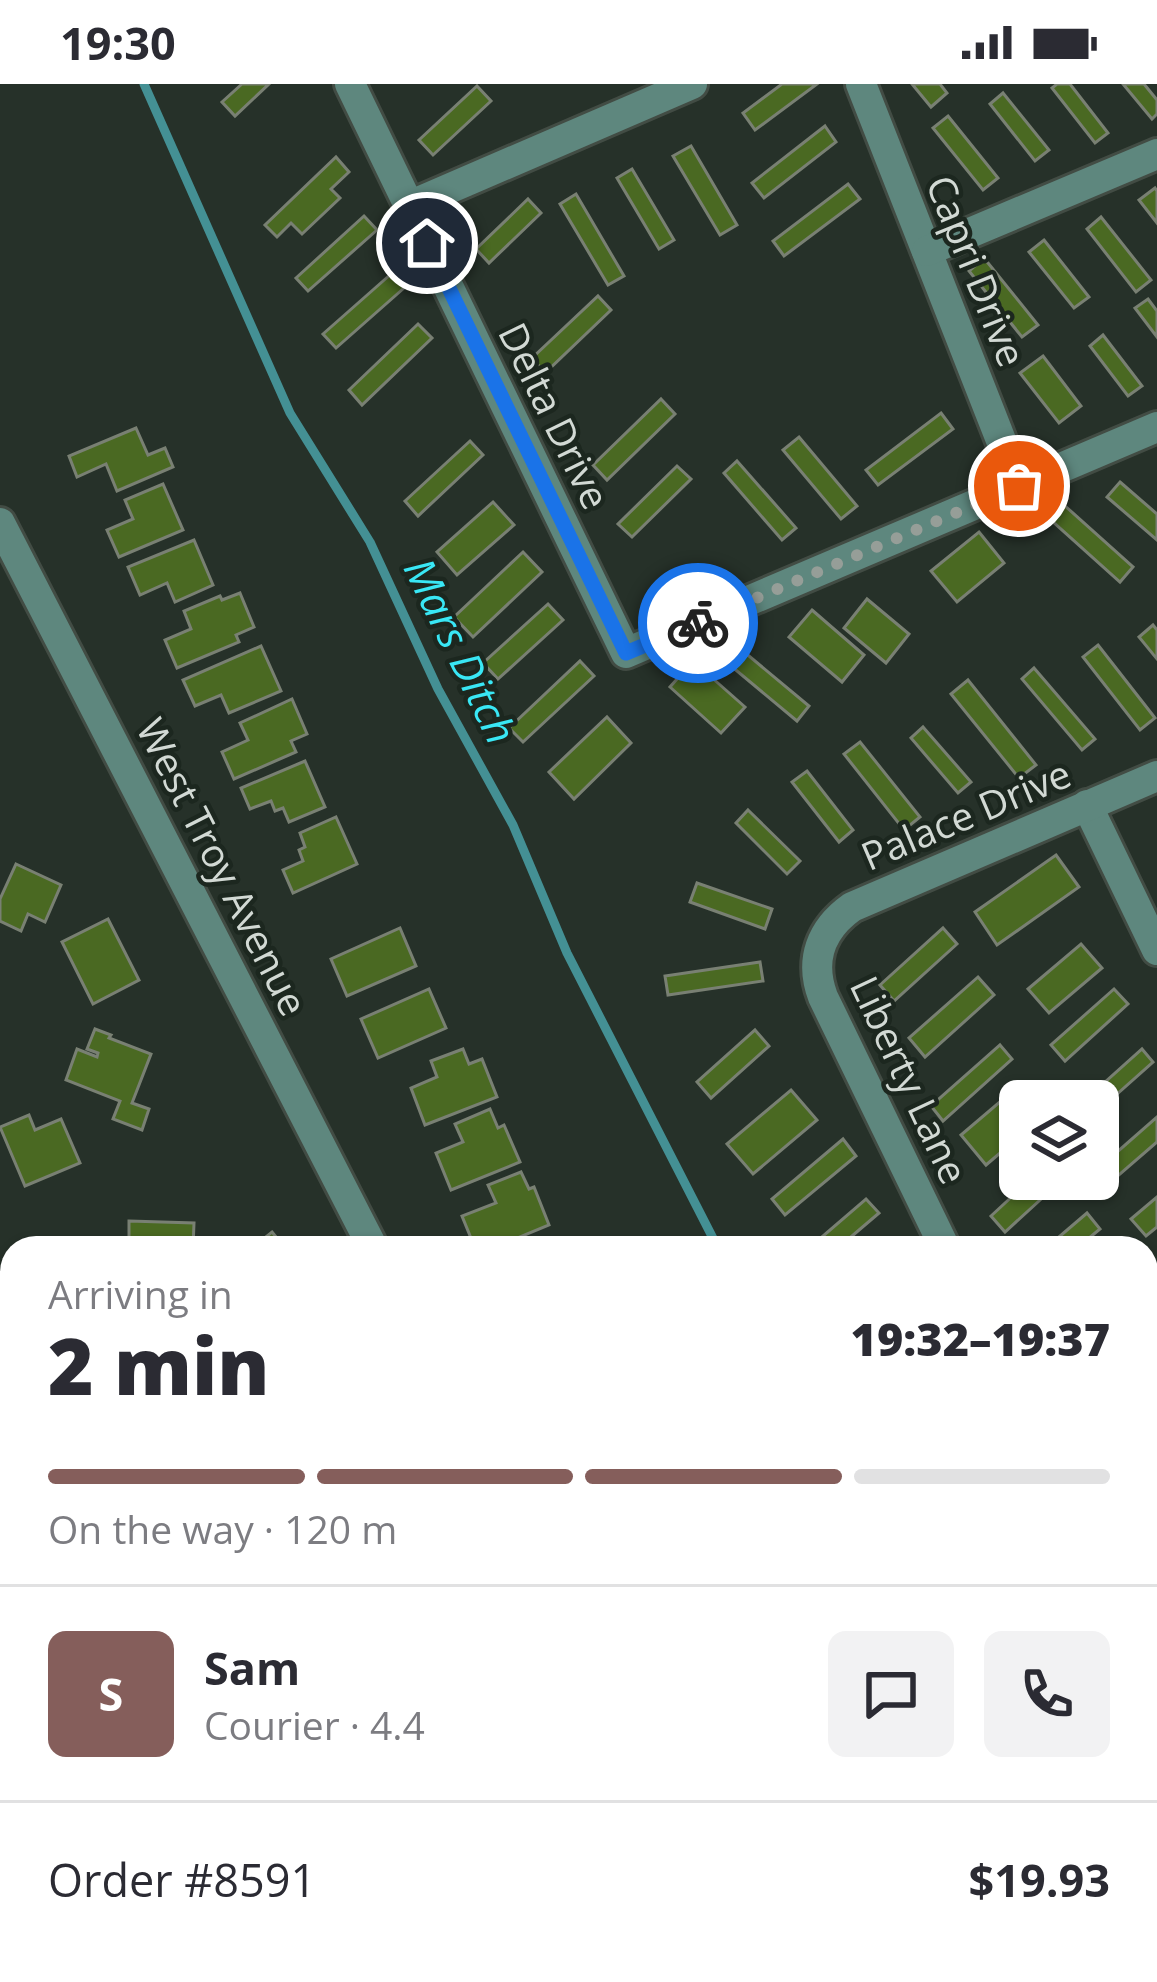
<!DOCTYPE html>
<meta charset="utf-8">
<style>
body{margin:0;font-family:"Open Sans",sans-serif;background:#f2f2f3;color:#2b2b33;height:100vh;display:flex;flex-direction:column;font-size:45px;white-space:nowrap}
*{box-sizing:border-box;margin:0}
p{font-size:39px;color:#7c7c81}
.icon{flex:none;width:66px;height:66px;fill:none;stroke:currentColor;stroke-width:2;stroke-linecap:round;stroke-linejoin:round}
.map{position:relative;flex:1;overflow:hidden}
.details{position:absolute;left:0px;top:1152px;width:1158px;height:747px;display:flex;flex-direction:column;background:#fff;border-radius:36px 36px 0 0;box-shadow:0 3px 9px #0004}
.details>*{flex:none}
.buttons{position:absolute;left:999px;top:996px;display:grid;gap:24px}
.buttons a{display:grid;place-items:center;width:120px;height:120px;border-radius:18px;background:#fff;box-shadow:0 3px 9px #0004;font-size:60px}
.pin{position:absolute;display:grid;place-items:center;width:102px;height:102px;color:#fff;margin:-51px;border:6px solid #fff;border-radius:50%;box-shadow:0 3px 12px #0007}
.courier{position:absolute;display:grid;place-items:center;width:120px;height:120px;margin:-60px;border:9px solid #1a73e8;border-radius:50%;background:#fff;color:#222;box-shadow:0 3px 15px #0007}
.headline em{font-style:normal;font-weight:800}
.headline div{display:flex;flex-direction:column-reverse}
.headline{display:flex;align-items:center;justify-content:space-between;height:204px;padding:0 48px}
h1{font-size:78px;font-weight:800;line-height:90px}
.bar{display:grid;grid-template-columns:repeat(4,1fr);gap:18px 12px;align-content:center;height:144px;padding:0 48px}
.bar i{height:15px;border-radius:9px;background:#e1e1e2}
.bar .current{background:#855e5b}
.bar p{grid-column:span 4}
.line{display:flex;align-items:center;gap:30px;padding:0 48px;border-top:3px solid #e1e1e2}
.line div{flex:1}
.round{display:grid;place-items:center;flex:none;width:126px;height:126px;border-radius:18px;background:#f2f2f3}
.status{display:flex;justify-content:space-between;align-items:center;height:84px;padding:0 60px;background:#fff;direction:ltr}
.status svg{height:33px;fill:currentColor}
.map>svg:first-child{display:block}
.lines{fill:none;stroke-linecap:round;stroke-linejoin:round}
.stream{stroke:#449094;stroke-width:9}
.building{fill:#4a6922;stroke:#798073;stroke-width:3}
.minor-casing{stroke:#424c44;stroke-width:36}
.minor{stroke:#5e877e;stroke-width:30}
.done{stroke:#969e98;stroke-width:12;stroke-dasharray:0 21.6}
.route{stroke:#1a73e8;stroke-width:15}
.labels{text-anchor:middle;stroke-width:9;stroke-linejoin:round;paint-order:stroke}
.street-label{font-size:39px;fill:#d2d9d4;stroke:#1c271f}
.water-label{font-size:42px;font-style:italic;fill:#39e7f5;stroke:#1c271f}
</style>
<div class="status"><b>19:30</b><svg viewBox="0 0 49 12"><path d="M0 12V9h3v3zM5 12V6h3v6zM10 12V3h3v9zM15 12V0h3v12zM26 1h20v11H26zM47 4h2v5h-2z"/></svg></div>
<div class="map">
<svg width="1157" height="1898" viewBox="0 0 1157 1898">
<rect width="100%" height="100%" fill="#263129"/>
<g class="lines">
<g class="stream">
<path d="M 144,0 L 290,329 L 370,458 L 438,605 L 513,741 L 567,869 L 718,1164"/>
<path d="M 594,1898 L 599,1887"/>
</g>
</g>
<g class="building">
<path d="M 242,0 L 269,0 L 235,32 L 222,18 Z"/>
<path d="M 782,0 L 817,0 L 755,46 L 743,29 Z"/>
<path d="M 912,0 L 940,0 L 947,9 L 931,23 Z"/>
<path d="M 1057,0 L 1070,0 L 1108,49 L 1095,59 L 1052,4 Z"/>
<path d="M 1123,0 L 1144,0 L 1157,16 L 1157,30 L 1152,35 Z"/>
<path d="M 477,2 L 491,17 L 433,71 L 419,56 Z"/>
<path d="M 1003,9 L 1049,66 L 1035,77 L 990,20 Z"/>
<path d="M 948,32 L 998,94 L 983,106 L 933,44 Z"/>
<path d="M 825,42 L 836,58 L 764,114 L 752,99 Z"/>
<path d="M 691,62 L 737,141 L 720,151 L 673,72 Z"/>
<path d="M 336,73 L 349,88 L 331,105 L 340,114 L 302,150 L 291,139 L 277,153 L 265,141 Z"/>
<path d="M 632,85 L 674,156 L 659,165 L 617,94 Z"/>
<path d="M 848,100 L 860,115 L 784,172 L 773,157 Z"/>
<path d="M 1155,104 L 1157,107 L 1157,139 L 1139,116 Z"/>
<path d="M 576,110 L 624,192 L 608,201 L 560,120 Z"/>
<path d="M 528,115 L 541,129 L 489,179 L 476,165 Z"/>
<path d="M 364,132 L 377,146 L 308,207 L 296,194 Z"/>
<path d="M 1101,133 L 1151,196 L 1136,208 L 1087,145 Z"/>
<path d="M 1044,156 L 1089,213 L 1074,224 L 1029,168 Z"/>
<path d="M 984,174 L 1038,241 L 1022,253 L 969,187 Z"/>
<path d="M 391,190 L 404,204 L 336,264 L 323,250 Z"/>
<path d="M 598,212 L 611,226 L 545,289 L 532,274 Z"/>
<path d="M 1148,215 L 1157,227 L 1157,253 L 1135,224 Z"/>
<path d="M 418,240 L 432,254 L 362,321 L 349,306 Z"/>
<path d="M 1103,251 L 1142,302 L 1128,312 L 1090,262 Z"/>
<path d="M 1043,272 L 1081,322 L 1059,339 L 1020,289 Z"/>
<path d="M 661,315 L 675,330 L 607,396 L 593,381 Z"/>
<path d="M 941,329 L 953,345 L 878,401 L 866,386 Z"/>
<path d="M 136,344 L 148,371 L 165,364 L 173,383 L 117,407 L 106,380 L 77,393 L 69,372 Z"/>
<path d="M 799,353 L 857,422 L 841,435 L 783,366 Z"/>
<path d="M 470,357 L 483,371 L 418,432 L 405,417 Z"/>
<path d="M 737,377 L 796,444 L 782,456 L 724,389 Z"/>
<path d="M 677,382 L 691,395 L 632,453 L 618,440 Z"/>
<path d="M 1120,398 L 1157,430 L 1157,456 L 1107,413 Z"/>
<path d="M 163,400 L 183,446 L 119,473 L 107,446 L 133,435 L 125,416 Z"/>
<path d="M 493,418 L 514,441 L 457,491 L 437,468 Z"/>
<path d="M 1064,421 L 1133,483 L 1120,498 L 1051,436 Z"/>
<path d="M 979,448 L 1004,479 L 957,518 L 931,487 Z"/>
<path d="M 194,456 L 213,501 L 175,518 L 167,499 L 140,511 L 128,483 Z"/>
<path d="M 523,468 L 542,488 L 473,553 L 454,533 Z"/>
<path d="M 240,509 L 254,543 L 236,551 L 239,558 L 177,584 L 165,556 L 191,545 L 184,527 L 220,512 L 222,516 Z"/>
<path d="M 867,515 L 909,550 L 886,579 L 844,544 Z"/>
<path d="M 548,520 L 563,536 L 498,595 L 483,579 Z"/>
<path d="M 812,526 L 864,571 L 842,598 L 789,553 Z"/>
<path d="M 1153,541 L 1157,546 L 1157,575 L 1139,553 Z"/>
<path d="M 1098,561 L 1155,634 L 1140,646 L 1083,573 Z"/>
<path d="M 261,562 L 281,607 L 229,629 L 221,611 L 195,622 L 183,596 Z"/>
<path d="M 737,562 L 809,622 L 797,637 L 725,577 Z"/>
<path d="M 580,577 L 594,592 L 523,658 L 509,644 Z"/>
<path d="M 693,577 L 745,623 L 721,649 L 670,603 Z"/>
<path d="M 1034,584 L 1095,655 L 1082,666 L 1022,595 Z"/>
<path d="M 968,596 L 1036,681 L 1019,694 L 951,610 Z"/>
<path d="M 292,615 L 307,650 L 291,657 L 296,668 L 234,695 L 222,668 L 248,656 L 240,639 Z"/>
<path d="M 607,633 L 631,659 L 574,715 L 549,688 Z"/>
<path d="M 923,643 L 971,698 L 958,709 L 911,654 Z"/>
<path d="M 860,658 L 920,733 L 904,746 L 844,670 Z"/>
<path d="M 305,677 L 325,723 L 289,738 L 283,724 L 275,727 L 271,717 L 250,725 L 241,704 Z"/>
<path d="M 807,687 L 853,746 L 839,758 L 792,698 Z"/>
<path d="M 748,726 L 800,777 L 787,790 L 736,739 Z"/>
<path d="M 336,733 L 357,780 L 293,809 L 283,786 L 303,777 L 299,766 L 305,763 L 300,749 Z"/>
<path d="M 1056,771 L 1079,803 L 997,861 L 975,828 Z"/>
<path d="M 16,780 L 61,801 L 45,838 L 28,830 L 21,847 L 0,837 L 0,815 Z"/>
<path d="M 697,799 L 772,825 L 765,845 L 690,818 Z"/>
<path d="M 108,835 L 139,896 L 93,920 L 62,858 Z"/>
<path d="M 400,844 L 416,882 L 347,912 L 331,875 Z"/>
<path d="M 943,844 L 957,860 L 894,917 L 880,901 Z"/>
<path d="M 1081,860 L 1102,884 L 1049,929 L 1028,905 Z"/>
<path d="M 760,878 L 763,897 L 668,911 L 665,892 Z"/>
<path d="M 978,893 L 994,911 L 925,973 L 909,954 Z"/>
<path d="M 429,905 L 446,944 L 378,974 L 361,935 Z"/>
<path d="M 1114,905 L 1128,920 L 1065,977 L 1051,961 Z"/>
<path d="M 95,945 L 111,951 L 109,954 L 151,970 L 132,1019 L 149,1025 L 142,1046 L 113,1035 L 120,1017 L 66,996 L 77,965 L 97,973 L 98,969 L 87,965 Z"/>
<path d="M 755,946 L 769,962 L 711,1014 L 697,998 Z"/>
<path d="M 1000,961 L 1012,975 L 943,1037 L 931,1022 Z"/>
<path d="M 463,965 L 469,980 L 482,975 L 497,1013 L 425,1041 L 411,1004 L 437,993 L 431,977 Z"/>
<path d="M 1142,965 L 1153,978 L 1098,1027 L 1098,1017 L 1084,1017 Z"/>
<path d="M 1022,999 L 1037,1017 L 1020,1017 L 1020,1052 L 986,1081 L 961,1051 Z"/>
<path d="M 791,1006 L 817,1036 L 753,1090 L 727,1060 Z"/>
<path d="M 490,1025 L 498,1044 L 504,1041 L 520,1078 L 451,1106 L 436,1069 L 463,1058 L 455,1040 Z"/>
<path d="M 29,1031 L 35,1046 L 61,1035 L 80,1079 L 25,1102 L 0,1043 Z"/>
<path d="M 1157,1033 L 1157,1058 L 1112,1097 L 1100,1083 Z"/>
<path d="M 843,1055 L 856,1072 L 785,1131 L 772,1115 Z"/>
<path d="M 521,1088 L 529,1105 L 534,1103 L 549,1141 L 493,1164 L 475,1164 L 462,1132 L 496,1119 L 488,1101 Z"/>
<path d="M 1031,1095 L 1063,1095 L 1005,1148 L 991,1132 Z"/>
<path d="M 1157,1113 L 1157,1143 L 1146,1152 L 1131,1135 Z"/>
<path d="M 866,1115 L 879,1129 L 838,1164 L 809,1164 Z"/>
<path d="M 1087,1129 L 1100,1145 L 1077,1164 L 1046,1164 Z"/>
<path d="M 129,1137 L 194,1139 L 193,1164 L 129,1164 Z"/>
<path d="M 272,1148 L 285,1164 L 252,1164 Z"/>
<path d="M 0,1259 L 12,1262 L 12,1310 L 0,1307 Z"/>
<path d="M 1157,1311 L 1157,1339 L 1146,1348 L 1146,1320 Z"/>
<path d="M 1157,1391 L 1157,1420 L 1146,1429 L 1146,1401 Z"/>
<path d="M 12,1741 L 12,1801 L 0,1802 L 0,1742 Z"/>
<path d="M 1146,1804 L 1157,1818 L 1157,1849 L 1146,1835 Z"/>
<path d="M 7,1841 L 12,1841 L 12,1887 L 65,1887 L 65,1891 L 0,1896 L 0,1865 L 9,1864 Z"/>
<rect x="386" y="1887" width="52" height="11"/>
<path d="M 1030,1887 L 1056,1887 L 1063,1898 L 1038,1898 Z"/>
</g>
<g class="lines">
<defs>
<g id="minor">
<path d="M 350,0 L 626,569 L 1157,343"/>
<path d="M 861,0 L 1019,402"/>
<path d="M 409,122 L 692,0"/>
<path d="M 927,167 L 1157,70"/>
<path d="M 0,439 L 373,1164"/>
<path d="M 1087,721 L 1157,866"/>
<path d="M 945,1164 L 823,913 C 809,876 821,845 852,823 L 1157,692"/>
<path d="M 0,1395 L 12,1399"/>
<path d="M 1146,1591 L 1157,1619"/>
<path d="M 1146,1664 L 1157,1659"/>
<path d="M 1146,1707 L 1157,1702"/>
<path d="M 294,1887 L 294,1898"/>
<path d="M 667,1887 L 671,1898"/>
<path d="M 746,1898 L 758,1887"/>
<path d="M 810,1898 L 822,1887"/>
</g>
</defs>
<use href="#minor" class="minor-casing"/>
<use href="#minor" class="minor"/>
</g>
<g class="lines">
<path class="done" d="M 698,539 L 1019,402"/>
<path class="route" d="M 427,159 L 626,569 L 698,539"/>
</g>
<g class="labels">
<g class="street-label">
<text transform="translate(976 187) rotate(68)" y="14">Capri Drive</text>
<text transform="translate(554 332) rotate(64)" y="14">Delta Drive</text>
<text transform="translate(966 731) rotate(-23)" y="14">Palace Drive</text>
<text transform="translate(222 783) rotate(63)" y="14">West Troy Avenue</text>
<text transform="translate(909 996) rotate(65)" y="14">Liberty Lane</text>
</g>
<g class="water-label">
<text transform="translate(460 567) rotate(64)" y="15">Mars Ditch</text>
</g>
</g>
</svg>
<div class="buttons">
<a><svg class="icon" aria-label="layers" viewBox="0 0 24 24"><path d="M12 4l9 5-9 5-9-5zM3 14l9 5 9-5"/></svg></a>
</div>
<div class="pin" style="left:1019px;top:402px;background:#ea580c"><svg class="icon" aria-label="bag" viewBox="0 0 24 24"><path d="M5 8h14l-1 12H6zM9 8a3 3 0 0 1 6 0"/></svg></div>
<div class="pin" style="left:427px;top:159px;background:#1f2937"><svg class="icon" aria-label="home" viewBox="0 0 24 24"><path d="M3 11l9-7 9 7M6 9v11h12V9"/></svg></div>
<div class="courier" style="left:698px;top:539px"><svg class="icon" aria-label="bike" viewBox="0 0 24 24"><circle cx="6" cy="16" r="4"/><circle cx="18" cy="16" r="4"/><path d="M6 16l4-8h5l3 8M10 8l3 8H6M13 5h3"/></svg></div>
<section class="details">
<div class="headline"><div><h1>2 min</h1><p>Arriving in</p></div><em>19:32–19:37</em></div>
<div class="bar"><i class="current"></i><i class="current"></i><i class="current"></i><i></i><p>On the way · 120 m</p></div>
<div class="line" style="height:216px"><b class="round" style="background:#855e5b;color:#fff">S</b><div><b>Sam</b><p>Courier · 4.4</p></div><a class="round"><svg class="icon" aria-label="chat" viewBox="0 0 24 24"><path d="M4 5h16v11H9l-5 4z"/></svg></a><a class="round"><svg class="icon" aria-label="phone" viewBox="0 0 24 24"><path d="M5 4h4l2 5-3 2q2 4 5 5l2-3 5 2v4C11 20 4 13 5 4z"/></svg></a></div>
<div class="line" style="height:156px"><div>Order #8591</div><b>$19.93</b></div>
</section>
</div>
